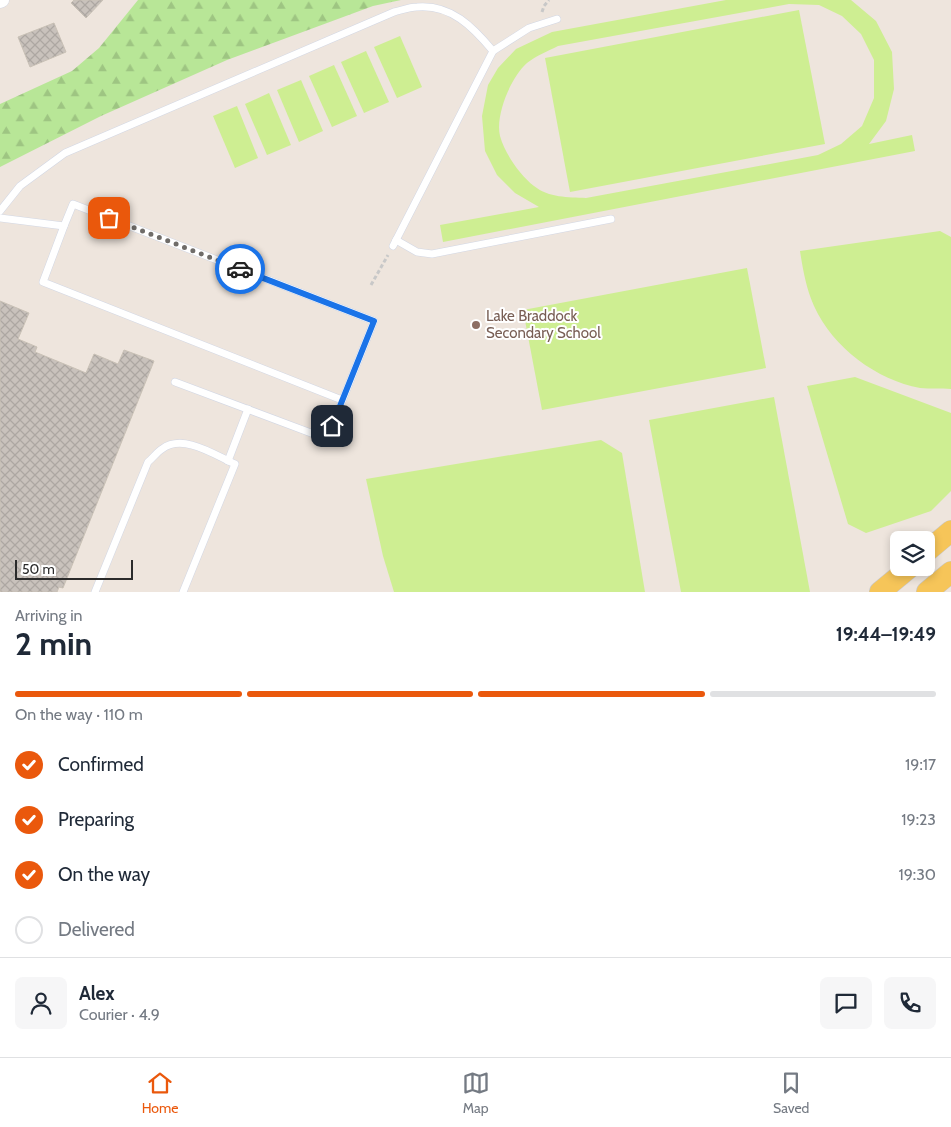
<!DOCTYPE html>
<meta charset="utf-8">
<style>
body{margin:0;font-family:Cabin,sans-serif;background:#f6f6f7;color:#1f2937;height:100vh;display:flex;flex-direction:column;font-size:19px;white-space:nowrap}
*{box-sizing:border-box;margin:0}
p{font-size:16px;color:#747a83}
.icon{flex:none;width:28px;height:28px;fill:none;stroke:currentColor;stroke-width:2;stroke-linecap:round;stroke-linejoin:round}
.map{position:relative;height:592px;overflow:hidden}
.details{display:flex;flex-direction:column;background:#fff;flex:1}
.details>*{flex:none}
.controls{position:absolute;left:890px;top:531px;display:grid;gap:10px}
.controls a{display:grid;place-items:center;width:45px;height:45px;border-radius:8px;background:#fff;box-shadow:0 2px 8px #0003;font-size:25px}
.scale{position:absolute;left:15px;bottom:12px;width:118px;box-sizing:border-box;padding-left:5px;border:2px solid #2b2b2b;border-top:0;font-size:14px;line-height:18px;white-space:nowrap;color:#2b2b2b;-webkit-text-stroke:4px #fff;paint-order:stroke}
.pin{position:absolute;display:grid;place-items:center;width:42px;height:42px;color:#fff;margin:-21px;border-radius:10px;box-shadow:0 2px 8px #0006}
.courier{position:absolute;display:grid;place-items:center;width:50px;height:50px;margin:-25px;border:4px solid #1a73e8;border-radius:50%;background:#fff;color:#222;box-shadow:0 1px 6px #0007}
.overview em{font-style:normal;font-weight:700}
.overview div{display:flex;flex-direction:column-reverse}
.overview{display:flex;align-items:center;justify-content:space-between;height:85px;padding:0 15px}
h1{font-size:32px;font-weight:700;line-height:38px}
.bar{display:grid;grid-template-columns:repeat(4,1fr);gap:8px 5px;align-content:center;height:60px;padding:0 15px}
.bar i{height:6px;border-radius:4px;background:#e0e1e3}
.bar .on{background:#ea580c}
.bar p{grid-column:span 4}
.line{display:flex;align-items:center;gap:12px;padding:0 15px;border-top:1px solid #e0e1e3}
.line div{flex:1}
.round{display:grid;place-items:center;flex:none;width:52px;height:52px;border-radius:8px;background:#f6f6f7}
ol{padding:0 15px;list-style:none}
li{display:flex;align-items:center;gap:15px;height:55px}
li p{margin-inline-start:auto}
li .icon{padding:5px;border-radius:50%;background:#ea580c;color:#fff;stroke-width:4}
li:last-child{color:#747a83}
li i{width:28px;height:28px;border:2px solid #e0e1e3;border-radius:50%}
.tabs{display:flex;justify-content:space-around;align-items:center;height:70px;border-top:1px solid #e0e1e3;background:#fff;font-size:14px;color:#747a83}
.tabs a{display:grid;justify-items:center;gap:2px}
.tabs .on{color:#ea580c}
.map>svg:first-child{display:block}
.forest{fill:url(#forest-firs)}
.pitch{fill:#ceee92;fill-rule:evenodd}
.building{fill:url(#building-cross-hatch);stroke:#c9c1b6}
.lines{fill:none;stroke-linecap:round;stroke-linejoin:round}
.service-casing{stroke:#d2d7e4;stroke-width:8}
.minor-casing{stroke:#d2d7e4;stroke-width:15}
.primary-casing{stroke:#c8c8c8;stroke-width:22}
.path{stroke:#c8c8c8;stroke-width:3;stroke-dasharray:4 2.5;stroke-linecap:butt}
.service{stroke:#fff;stroke-width:7}
.minor{stroke:#fff;stroke-width:14}
.primary{stroke:#f6c559;stroke-width:21}
.done{stroke:#6f6c69;stroke-width:5;stroke-dasharray:0 9}
.route{stroke:#1a73e8;stroke-width:6}
.education-dot{fill:#8d6e63;stroke:#fff;stroke-width:2}
.labels{text-anchor:middle;stroke-width:4;stroke-linejoin:round;paint-order:stroke}
.education-label{font-size:15px;fill:#785e54;stroke:#fff;text-anchor:start}
</style>
<div class="map">
<svg width="951" height="592" viewBox="0 0 951 592">
<defs>
<pattern id="forest-firs" width="22" height="20" patternUnits="userSpaceOnUse" patternTransform="scale(1.25)"><rect width="22" height="20" fill="#b8e697"/><path d="M5 1l3.5 6h-7zM16 11l3.5 6h-7z" fill="#9ec582"/></pattern>
<pattern id="building-cross-hatch" width="8" height="8" patternUnits="userSpaceOnUse" patternTransform="scale(1.25)"><rect width="8" height="8" fill="#c9c2bc"/><path d="M0 0l8 8M0 8l8-8" fill="none" stroke="#ada7a2"/></pattern>
</defs>
<rect width="100%" height="100%" fill="#eee5dd"/>
<path class="forest" d="M 138,0 L 401,0 L 373,6 L 227,60 L 101,116 L 0,167 L 0,104 L 72,71 L 99,48 Z"/>
<g class="pitch">
<path d="M 726,0 L 851,0 L 876,21 L 892,52 L 894,89 L 886,121 L 869,144 L 912,135 L 915,151 L 443,242 L 440,225 L 539,207 L 515,193 L 497,175 L 485,151 L 482,116 L 488,85 L 498,68 L 516,49 L 552,32 ZM 789,4 L 819,5 L 842,16 L 861,34 L 874,60 L 874,98 L 862,126 L 841,144 L 818,155 L 586,198 C 568,197 549,198 534,186 C 520,175 505,154 500,136 C 495,115 511,77 527,63 C 536,56 548,51 558,46 Z"/>
<path d="M 799,10 L 825,144 L 570,192 L 545,58 Z"/>
<path d="M 400,36 L 422,87 L 397,98 L 374,47 Z"/>
<path d="M 366,51 L 389,102 L 364,113 L 341,62 Z"/>
<path d="M 334,65 L 357,116 L 332,127 L 309,76 Z"/>
<path d="M 301,80 L 323,131 L 299,142 L 277,90 Z"/>
<path d="M 269,93 L 291,145 L 267,155 L 245,104 Z"/>
<path d="M 237,106 L 258,158 L 235,168 L 213,116 Z"/>
<path d="M 940,231 L 951,237 L 951,389 C 941,388 930,389 920,388 C 877,380 833,348 814,306 C 806,288 803,270 800,251 Z"/>
<path d="M 747,268 L 766,368 L 542,410 L 523,310 Z"/>
<path d="M 855,377 L 951,413 L 951,491 L 931,511 L 866,533 L 848,524 L 807,386 Z"/>
<path d="M 774,397 L 810,592 L 681,592 L 649,420 Z"/>
<path d="M 601,440 L 622,453 L 645,592 L 394,592 L 383,556 L 366,479 Z"/>
</g>
<g class="building">
<path d="M 74,0 L 103,0 L 86,18 L 71,3 Z"/>
<path d="M 54,23 L 66,52 L 30,67 L 18,37 Z"/>
<path d="M 0,301 L 29,313 L 18,339 L 37,347 L 35,352 L 86,373 L 94,354 L 118,364 L 124,350 L 154,361 L 63,588 L 59,587 L 57,592 L 0,592 Z"/>
</g>
<g class="lines">
<defs>
<g id="service">
<path d="M 0,211 L 20,186 L 65,153 L 394,12 C 402,10 410,7 417,7 C 451,4 473,27 493,51"/>
<path d="M 0,218 L 64,226 L 73,204 L 374,321 L 327,439 L 175,382"/>
<path d="M 64,226 L 43,282 L 342,400"/>
<path d="M 396,240 L 417,252 L 432,254 L 611,219"/>
<path d="M 393,246 L 493,51 L 529,28 L 557,19"/>
<path d="M 228,461 L 248,409"/>
<path d="M 95,592 L 148,462 C 153,458 157,452 162,449 C 183,433 215,455 235,464 L 183,592"/>
</g>
<path id="minor" d="M 0,1 L 2,0"/>
<g id="primary">
<path d="M 926,552 L 951,531"/>
<path d="M 880,592 L 909,568"/>
<path d="M 927,592 L 951,572"/>
</g>
</defs>
<use href="#service" class="service-casing"/>
<use href="#minor" class="minor-casing"/>
<use href="#primary" class="primary-casing"/>
<g class="path">
<path d="M 542,12 L 544,6 L 549,0"/>
<path d="M 371,285 L 388,255"/>
</g>
<use href="#service" class="service"/>
<use href="#minor" class="minor"/>
<use href="#primary" class="primary"/>
</g>
<g class="lines">
<path class="done" d="M 109,218 L 240,269"/>
<path class="route" d="M 240,269 L 374,321 L 332,426"/>
</g>
<circle class="education-dot" cx="476" cy="325" r="5"/>
<g class="labels">
<g class="education-label">
<text x="486" y="321">Lake Braddock<tspan x="486" dy="17">Secondary School</tspan></text>
</g>
</g>
</svg>
<div class="controls">
<a><svg class="icon" aria-label="layers" viewBox="0 0 24 24"><path d="M12 4l9 5-9 5-9-5zM3 14l9 5 9-5"/></svg></a>
</div>
<div class="scale">50 m</div>
<div class="pin" style="left:109px;top:218px;background:#ea580c"><svg class="icon" aria-label="bag" viewBox="0 0 24 24"><path d="M5 8h14l-1 12H6zM9 8a3 3 0 0 1 6 0"/></svg></div>
<div class="pin" style="left:332px;top:426px;background:#1f2937"><svg class="icon" aria-label="home" viewBox="0 0 24 24"><path d="M3 11l9-7 9 7M6 9v11h12V9"/></svg></div>
<div class="courier" style="left:240px;top:269px"><svg class="icon" aria-label="car" viewBox="0 0 24 24"><path d="M5 17H2v-5l4-1 3-4h7l3 4 3 1v5h-3M9 17h6M6 11h13"/><circle cx="7" cy="17" r="2"/><circle cx="17" cy="17" r="2"/></svg></div>
</div>
<section class="details">
<div class="overview"><div><h1>2 min</h1><p>Arriving in</p></div><em>19:44–19:49</em></div>
<div class="bar"><i class="on"></i><i class="on"></i><i class="on"></i><i></i><p>On the way · 110 m</p></div>
<ol>
<li><svg class="icon" aria-label="check" viewBox="0 0 24 24"><path d="M5 12l5 5 9-10"/></svg>Confirmed<p>19:17</p></li>
<li><svg class="icon" aria-label="check" viewBox="0 0 24 24"><path d="M5 12l5 5 9-10"/></svg>Preparing<p>19:23</p></li>
<li><svg class="icon" aria-label="check" viewBox="0 0 24 24"><path d="M5 12l5 5 9-10"/></svg>On the way<p>19:30</p></li>
<li><i></i>Delivered</li>
</ol>
<div class="line" style="height:90px"><a class="round"><svg class="icon" aria-label="person" viewBox="0 0 24 24"><circle cx="12" cy="8" r="4"/><path d="M4 21q1-7 8-7t8 7"/></svg></a><div><b>Alex</b><p>Courier · 4.9</p></div><a class="round"><svg class="icon" aria-label="chat" viewBox="0 0 24 24"><path d="M4 5h16v11H9l-5 4z"/></svg></a><a class="round"><svg class="icon" aria-label="phone" viewBox="0 0 24 24"><path d="M5 4h4l2 5-3 2q2 4 5 5l2-3 5 2v4C11 20 4 13 5 4z"/></svg></a></div>
</section>
<nav class="tabs">
<a class="on"><svg class="icon" aria-label="home" viewBox="0 0 24 24"><path d="M3 11l9-7 9 7M6 9v11h12V9"/></svg>Home</a>
<a><svg class="icon" aria-label="map" viewBox="0 0 24 24"><path d="M3 6l6-2 6 2 6-2v14l-6 2-6-2-6 2zM9 4v14M15 6v14"/></svg>Map</a>
<a><svg class="icon" aria-label="saved" viewBox="0 0 24 24"><path d="M7 4h10v16l-5-4-5 4z"/></svg>Saved</a>
</nav>
